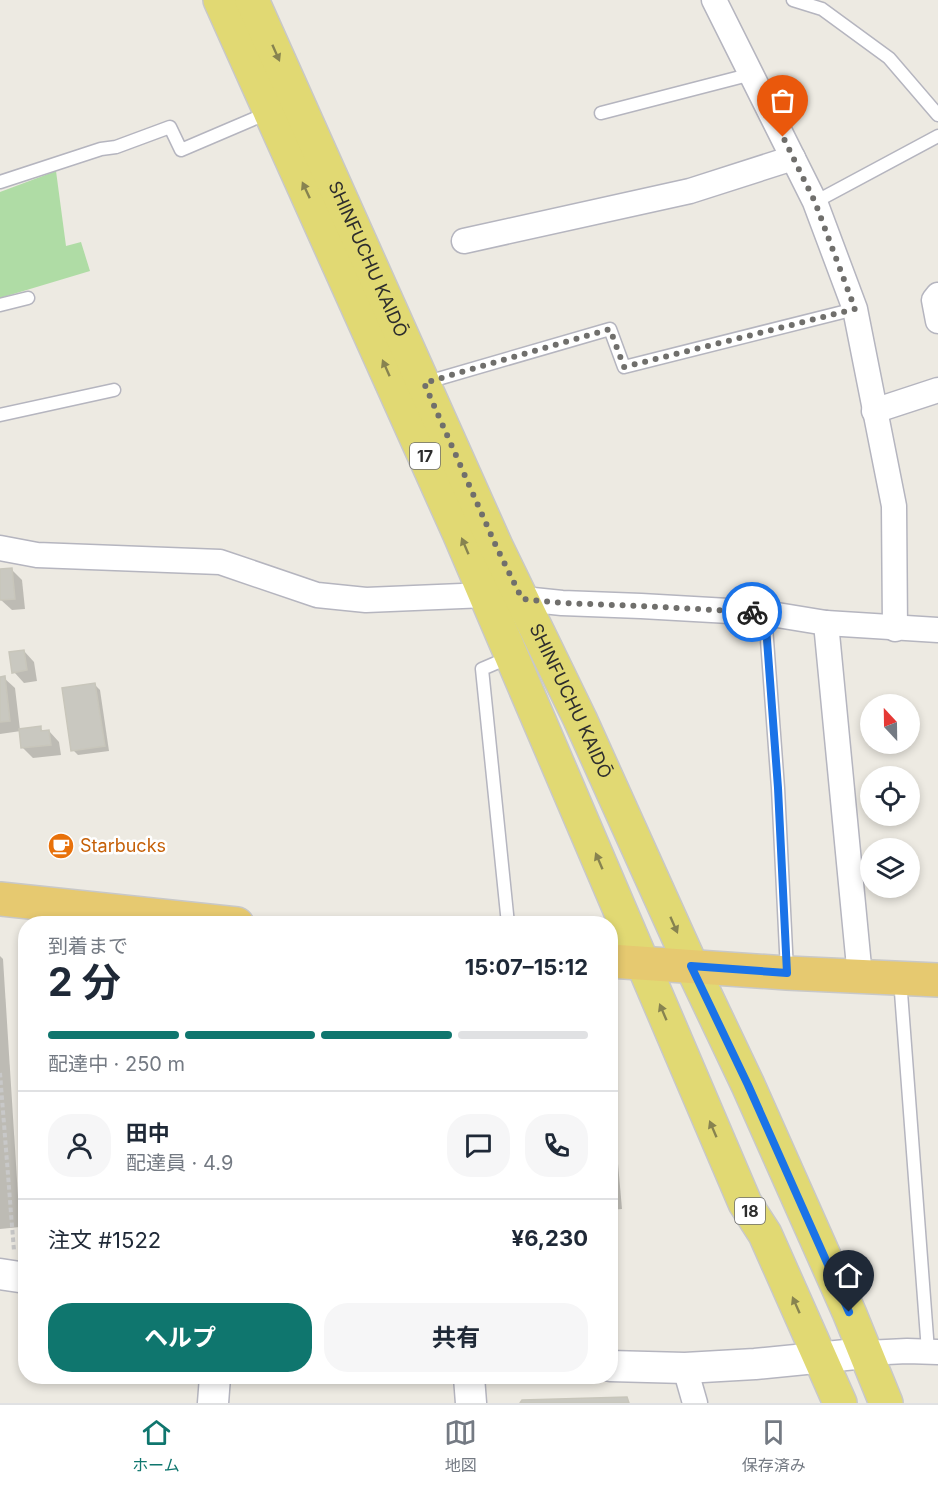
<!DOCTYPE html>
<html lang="ja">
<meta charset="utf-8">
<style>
body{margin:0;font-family:Inter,"Noto Sans JP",sans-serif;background:#f6f6f7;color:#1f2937;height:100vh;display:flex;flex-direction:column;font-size:22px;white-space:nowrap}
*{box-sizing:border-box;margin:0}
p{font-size:20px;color:#747a83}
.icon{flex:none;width:33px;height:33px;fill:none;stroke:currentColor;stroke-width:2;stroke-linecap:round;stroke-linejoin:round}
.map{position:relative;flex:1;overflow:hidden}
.details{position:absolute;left:18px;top:916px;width:600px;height:468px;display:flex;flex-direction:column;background:#fff;border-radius:24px;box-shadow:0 3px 9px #0003}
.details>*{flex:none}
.needle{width:39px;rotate:338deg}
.fabs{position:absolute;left:860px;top:694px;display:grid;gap:12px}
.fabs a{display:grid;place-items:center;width:60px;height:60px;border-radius:50%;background:#fff;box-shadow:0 3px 9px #0003;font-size:30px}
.pin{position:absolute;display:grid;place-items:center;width:51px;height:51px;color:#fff;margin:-62px -26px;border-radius:50% 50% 50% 0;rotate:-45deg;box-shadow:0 0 6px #0007}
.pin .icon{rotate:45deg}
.courier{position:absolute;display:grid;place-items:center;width:60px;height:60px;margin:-30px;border:4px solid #1a73e8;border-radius:50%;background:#fff;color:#222;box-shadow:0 2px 8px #0007}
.head em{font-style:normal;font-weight:700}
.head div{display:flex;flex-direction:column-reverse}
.head{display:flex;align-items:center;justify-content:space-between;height:102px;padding:0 30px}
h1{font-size:39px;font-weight:700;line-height:45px}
.bar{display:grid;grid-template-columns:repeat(4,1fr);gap:9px 6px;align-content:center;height:72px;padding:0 30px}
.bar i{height:8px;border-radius:4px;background:#e0e1e3}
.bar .selected{background:#0f766e}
.bar p{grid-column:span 4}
.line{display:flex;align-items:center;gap:15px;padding:0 30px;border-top:2px solid #e0e1e3}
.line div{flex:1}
.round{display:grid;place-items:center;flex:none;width:63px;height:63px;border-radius:24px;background:#f6f6f7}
.primary-button{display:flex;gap:12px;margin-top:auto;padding:12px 30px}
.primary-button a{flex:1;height:69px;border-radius:24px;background:#0f766e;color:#fff;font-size:24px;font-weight:700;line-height:69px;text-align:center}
.primary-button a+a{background:#f6f6f7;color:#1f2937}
.dock{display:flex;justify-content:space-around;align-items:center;height:84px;border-top:2px solid #e0e1e3;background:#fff;font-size:16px;color:#747a83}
.dock a{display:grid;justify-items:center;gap:3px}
.dock .selected{color:#0f766e}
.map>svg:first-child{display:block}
.green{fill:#afdca5}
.shadow{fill:#0003}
.building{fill:#c9c8c0;stroke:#c8c6bb;stroke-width:1.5}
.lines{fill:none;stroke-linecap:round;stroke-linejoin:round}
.service-casing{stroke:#b5b5bf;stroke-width:15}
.minor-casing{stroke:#b5b5bf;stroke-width:27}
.tertiary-casing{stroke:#b5b5bf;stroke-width:33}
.primary-casing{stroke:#c8c8c8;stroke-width:36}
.trunk-casing{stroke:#c8c8c8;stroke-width:36}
.path{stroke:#c8c8c8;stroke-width:4;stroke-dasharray:4.5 3;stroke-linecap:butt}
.service{stroke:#fff;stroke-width:12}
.minor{stroke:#fff;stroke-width:24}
.tertiary{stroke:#fff;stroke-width:30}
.primary{stroke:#e1d973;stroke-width:33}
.trunk{stroke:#e6c970;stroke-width:33}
.oneway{fill:#878350}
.done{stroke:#706f6c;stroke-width:6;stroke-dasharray:0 10.8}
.route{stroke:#1a73e8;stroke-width:8}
.labels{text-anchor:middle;stroke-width:5;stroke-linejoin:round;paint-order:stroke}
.shield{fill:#fff;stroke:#6c6c6c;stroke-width:1.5}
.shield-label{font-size:16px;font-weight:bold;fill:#2d2d2d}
.street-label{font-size:18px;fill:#2d2d2d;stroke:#fff}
.food-label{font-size:18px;fill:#c56008;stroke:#fff;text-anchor:start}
</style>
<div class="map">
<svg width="938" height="1403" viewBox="0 0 938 1403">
<rect width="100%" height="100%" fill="#edeae2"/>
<path class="green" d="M 56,171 L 66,246 L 81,242 L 90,271 L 0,298 L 0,192 Z"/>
<g class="shadow">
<path d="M 12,570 L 22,580 L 25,609 L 12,610 L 1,600 L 0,584 Z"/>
<path d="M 24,651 L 34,662 L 37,681 L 24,683 L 14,672 Z"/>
<path d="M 0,678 L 4,678 L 15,688 L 20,730 L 40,728 L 44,732 L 49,731 L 59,742 L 61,755 L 33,758 L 22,747 L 21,731 L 0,734 Z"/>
<path d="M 95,685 L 100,690 L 109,751 L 78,755 L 73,750 Z"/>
<path d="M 0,956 L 3,959 L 20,1227 L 0,1229 Z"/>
<path d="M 610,1073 L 622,1209 L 610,1210 Z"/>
</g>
<g class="building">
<path d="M 12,568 L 15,599 L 0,600 L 0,569 Z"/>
<path d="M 24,650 L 27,670 L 12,673 L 9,652 Z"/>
<path d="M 5,676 L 10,721 L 0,722 L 0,677 Z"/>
<path d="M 95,683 L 105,746 L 71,751 L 62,688 Z"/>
<path d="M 41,726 L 41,731 L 49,730 L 51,745 L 21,748 L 19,729 Z"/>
<path d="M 627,1397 L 629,1403 L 520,1403 L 522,1400 Z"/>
</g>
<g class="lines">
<defs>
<g id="service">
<path d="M 793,0 L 822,9 L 889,58 L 938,115"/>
<path d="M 601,113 L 752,74"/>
<path d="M 0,182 L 101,149 L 116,147 L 170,127 L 181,150 L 270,112"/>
<path d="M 815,202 L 938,136"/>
<path d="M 0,305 L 28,298"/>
<path d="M 424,383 L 610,329 L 624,367 L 855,309"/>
<path d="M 0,415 L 114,390"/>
<path d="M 765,613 L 778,788 L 787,971"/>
<path d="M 508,924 L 482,669 L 510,657"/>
<path d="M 900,979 L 928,1351"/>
</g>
<g id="minor">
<path d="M 714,0 L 815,202 L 855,309 L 894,506 L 895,629"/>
<path d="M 464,241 L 690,191 L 793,158"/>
<path d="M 938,295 L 934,300 L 938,321"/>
<path d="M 874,411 L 938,390"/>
<path d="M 0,548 L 37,555 L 220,562 L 317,595 L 366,600 L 486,595 L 562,603 L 641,606 L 765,613 L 826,623 L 938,630"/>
<path d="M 826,623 L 860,977"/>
<path d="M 866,1353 L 907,1351 L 938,1352"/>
<path d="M 685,1368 L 695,1403"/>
</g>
<g id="tertiary">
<path d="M 0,1274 L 26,1278"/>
<path d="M 610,1366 L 685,1368 L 755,1364 L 866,1353"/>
<path d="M 469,1377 L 471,1403"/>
<path d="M 213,1403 L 215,1377"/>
</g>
<g id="primary">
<path d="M 220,0 L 459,533 L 745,1203 L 765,1234 L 840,1403"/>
<path id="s1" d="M 252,0 L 496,546 L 580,719 L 691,965 L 748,1085 L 849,1312 L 886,1403"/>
</g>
<g id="trunk">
<path d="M 0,899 L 237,924"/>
<path d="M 610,961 L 787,973 L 938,980"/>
</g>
</defs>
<use href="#service" class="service-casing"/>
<use href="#minor" class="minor-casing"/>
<use href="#tertiary" class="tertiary-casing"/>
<use href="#primary" class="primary-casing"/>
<use href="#trunk" class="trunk-casing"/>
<path class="path" d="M 0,1073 L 14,1251"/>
<use href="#service" class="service"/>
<use href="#minor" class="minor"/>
<use href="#tertiary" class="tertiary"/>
<use href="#primary" class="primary"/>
<use href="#trunk" class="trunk"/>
</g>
<defs><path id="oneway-solid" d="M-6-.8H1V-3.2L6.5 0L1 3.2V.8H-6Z" transform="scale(1.5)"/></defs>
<g class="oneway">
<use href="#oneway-solid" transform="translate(276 53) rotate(66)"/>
<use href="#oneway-solid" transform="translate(306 190) rotate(-115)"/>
<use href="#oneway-solid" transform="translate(386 368) rotate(-114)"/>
<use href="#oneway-solid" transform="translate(465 546) rotate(-113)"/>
<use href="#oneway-solid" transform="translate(599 861) rotate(-113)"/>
<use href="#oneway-solid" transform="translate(674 925) rotate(66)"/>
<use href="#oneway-solid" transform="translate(663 1012) rotate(-113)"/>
<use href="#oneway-solid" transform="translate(713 1129) rotate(-113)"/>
<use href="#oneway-solid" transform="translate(796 1305) rotate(-114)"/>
</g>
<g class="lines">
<path class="done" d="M 752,612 L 641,606 L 562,603 L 522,599 L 496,546 L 424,383 L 610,329 L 624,367 L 855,309 L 815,202 L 783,137"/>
<path class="route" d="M 752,612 L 765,613 L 778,788 L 787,973 L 691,966 L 748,1085 L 849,1312"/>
</g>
<defs>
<symbol id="cafe-disc" viewBox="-11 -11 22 22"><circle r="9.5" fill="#e8710a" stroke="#fff"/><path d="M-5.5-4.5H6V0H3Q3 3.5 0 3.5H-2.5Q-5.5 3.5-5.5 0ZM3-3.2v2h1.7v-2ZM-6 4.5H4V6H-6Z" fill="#fff"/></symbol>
</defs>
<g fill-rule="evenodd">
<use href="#cafe-disc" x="46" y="831" width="30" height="30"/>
</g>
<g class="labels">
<g class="shield">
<rect x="410" y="443" width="30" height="26" rx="4.5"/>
<rect x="735" y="1198" width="30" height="26" rx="4.5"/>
</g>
<g class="shield-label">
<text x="425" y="462">17</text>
<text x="750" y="1217">18</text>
</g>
<g class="street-label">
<text dy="6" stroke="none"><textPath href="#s1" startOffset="284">SHINFUCHU KAIDŌ</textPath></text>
<text dy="6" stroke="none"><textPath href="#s1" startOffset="770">SHINFUCHU KAIDŌ</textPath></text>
</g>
<g class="food-label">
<text x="80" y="852">Starbucks</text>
</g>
</g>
</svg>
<div class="fabs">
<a><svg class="needle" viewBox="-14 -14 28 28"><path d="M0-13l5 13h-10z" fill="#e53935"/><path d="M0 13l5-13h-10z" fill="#747a83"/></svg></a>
<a><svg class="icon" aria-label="locate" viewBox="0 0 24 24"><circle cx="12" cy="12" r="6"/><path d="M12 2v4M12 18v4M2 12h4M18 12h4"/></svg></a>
<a><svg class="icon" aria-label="layers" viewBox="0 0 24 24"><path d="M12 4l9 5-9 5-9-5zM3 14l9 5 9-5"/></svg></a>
</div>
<div class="pin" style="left:783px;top:137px;background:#ea580c"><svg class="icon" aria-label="bag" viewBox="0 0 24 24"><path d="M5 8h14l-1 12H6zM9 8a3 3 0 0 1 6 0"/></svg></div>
<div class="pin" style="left:849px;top:1312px;background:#1f2937"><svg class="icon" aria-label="home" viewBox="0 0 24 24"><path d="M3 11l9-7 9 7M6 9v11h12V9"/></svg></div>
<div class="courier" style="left:752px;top:612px"><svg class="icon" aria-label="bike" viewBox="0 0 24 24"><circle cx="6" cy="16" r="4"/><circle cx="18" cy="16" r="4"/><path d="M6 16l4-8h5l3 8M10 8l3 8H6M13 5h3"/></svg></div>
<section class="details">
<div class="head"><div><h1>2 分</h1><p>到着まで</p></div><em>15:07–15:12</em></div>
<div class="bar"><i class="selected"></i><i class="selected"></i><i class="selected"></i><i></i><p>配達中 · 250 m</p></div>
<div class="line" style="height:108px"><a class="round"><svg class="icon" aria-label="person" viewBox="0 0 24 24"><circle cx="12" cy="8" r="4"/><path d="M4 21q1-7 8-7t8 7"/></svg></a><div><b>田中</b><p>配達員 · 4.9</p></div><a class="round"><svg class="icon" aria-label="chat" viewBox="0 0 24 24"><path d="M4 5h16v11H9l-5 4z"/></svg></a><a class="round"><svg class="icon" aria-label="phone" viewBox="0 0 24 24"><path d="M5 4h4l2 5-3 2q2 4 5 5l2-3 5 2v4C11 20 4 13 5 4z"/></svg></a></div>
<div class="line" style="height:78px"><div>注文 #1522</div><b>¥6,230</b></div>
<div class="primary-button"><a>ヘルプ</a><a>共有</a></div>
</section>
</div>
<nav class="dock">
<a class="selected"><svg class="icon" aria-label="home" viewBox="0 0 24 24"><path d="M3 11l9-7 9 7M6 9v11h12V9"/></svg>ホーム</a>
<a><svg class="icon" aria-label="map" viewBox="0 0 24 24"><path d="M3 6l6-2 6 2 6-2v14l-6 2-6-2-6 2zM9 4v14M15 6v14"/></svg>地図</a>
<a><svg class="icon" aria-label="saved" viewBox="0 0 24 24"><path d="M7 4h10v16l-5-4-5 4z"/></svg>保存済み</a>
</nav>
